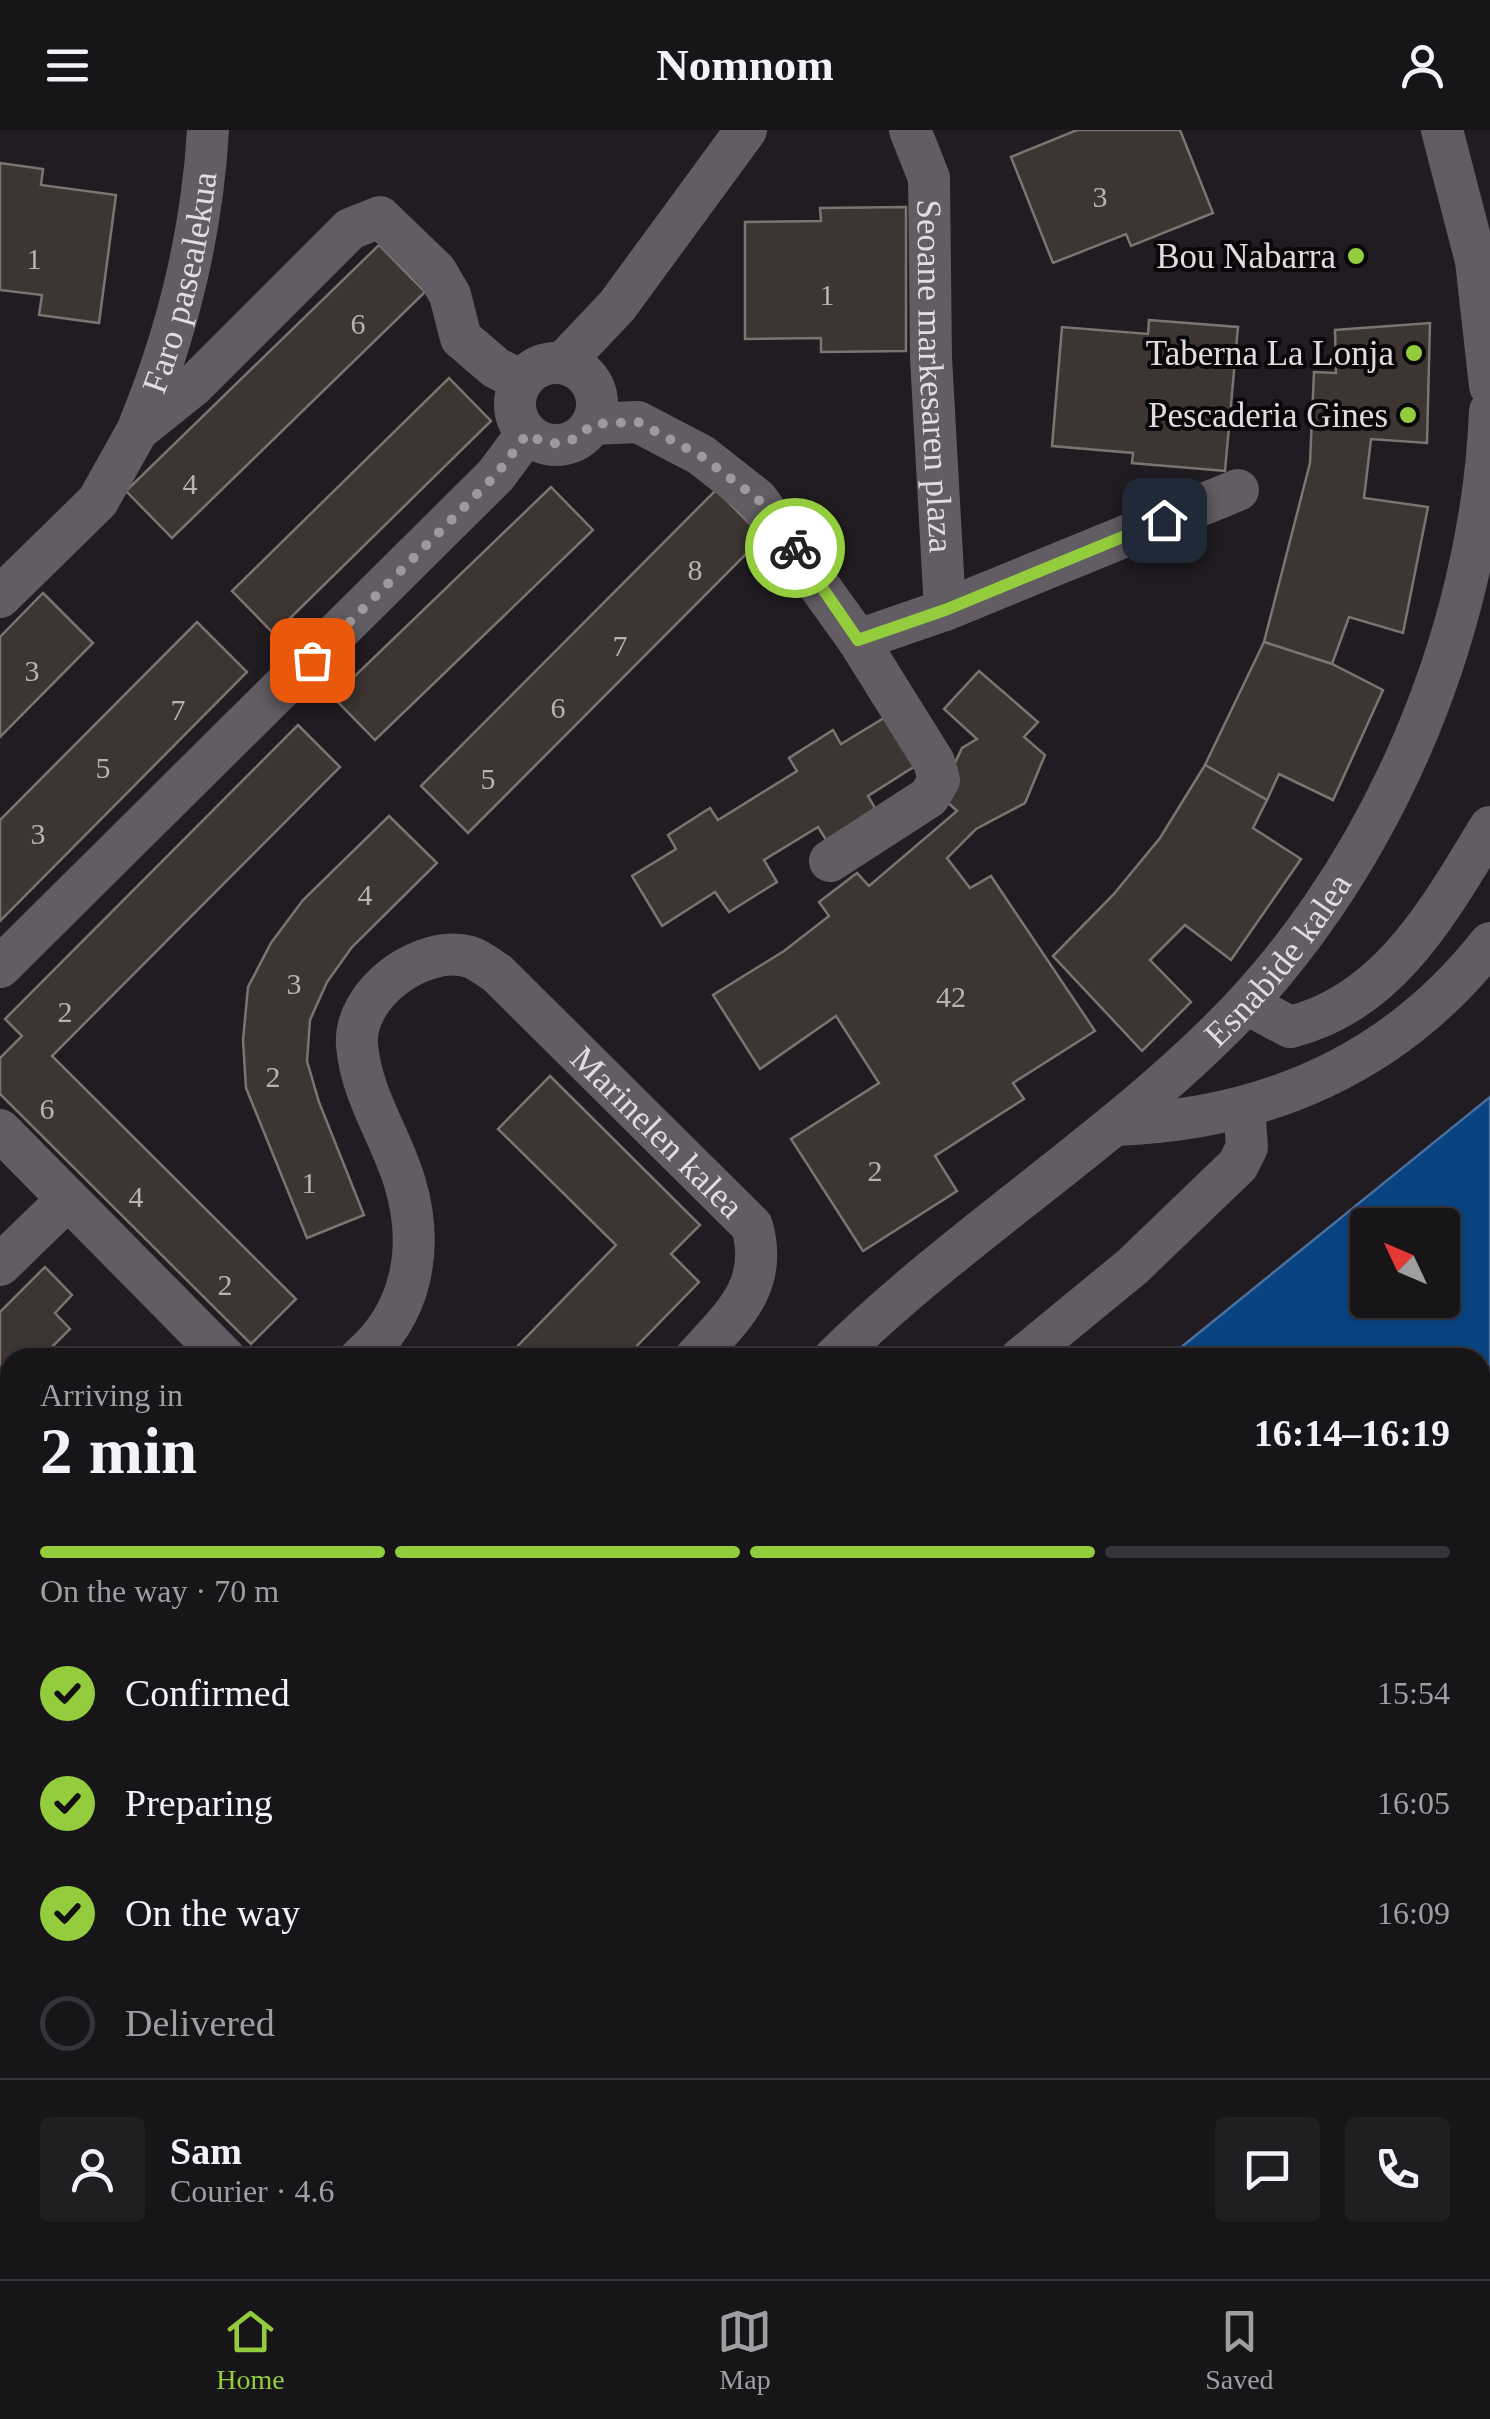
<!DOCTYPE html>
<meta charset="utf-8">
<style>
body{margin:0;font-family:"Times New Roman",serif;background:#211e22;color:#f1f3f6;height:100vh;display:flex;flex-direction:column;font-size:38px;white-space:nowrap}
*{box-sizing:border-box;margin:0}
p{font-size:32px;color:#9f9fa2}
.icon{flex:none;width:55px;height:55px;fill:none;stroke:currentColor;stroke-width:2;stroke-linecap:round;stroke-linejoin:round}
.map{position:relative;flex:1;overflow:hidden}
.panel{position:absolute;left:0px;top:1218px;width:1490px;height:932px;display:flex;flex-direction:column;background:#181519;border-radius:30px 30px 0 0;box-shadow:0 2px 8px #0004,0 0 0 2px #363438}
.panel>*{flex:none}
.needle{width:65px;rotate:314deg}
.fabs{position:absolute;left:1350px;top:1078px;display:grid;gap:20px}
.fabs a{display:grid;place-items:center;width:110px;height:110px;border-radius:10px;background:#181519;box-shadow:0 2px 8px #0004,0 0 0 2px #363438;font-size:50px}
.pin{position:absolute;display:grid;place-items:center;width:85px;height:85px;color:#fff;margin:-42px;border-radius:20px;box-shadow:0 5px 15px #0006}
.courier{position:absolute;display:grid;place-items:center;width:100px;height:100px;margin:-50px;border:8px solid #93cc3d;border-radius:50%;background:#fff;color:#222;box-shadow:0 2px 12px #0007}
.head em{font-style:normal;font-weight:800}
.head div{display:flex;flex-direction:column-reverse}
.head{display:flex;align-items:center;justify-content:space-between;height:170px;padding:0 40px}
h1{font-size:65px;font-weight:800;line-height:75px}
.bar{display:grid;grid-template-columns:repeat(4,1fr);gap:15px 10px;align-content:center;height:120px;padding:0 40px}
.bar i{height:12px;border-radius:8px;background:#363438}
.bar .on{background:#93cc3d}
.bar p{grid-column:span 4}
.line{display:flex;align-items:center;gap:25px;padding:0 40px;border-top:2px solid #363438}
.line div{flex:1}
.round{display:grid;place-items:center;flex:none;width:105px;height:105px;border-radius:10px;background:#211e22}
ol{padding:0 40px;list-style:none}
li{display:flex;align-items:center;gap:30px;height:110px}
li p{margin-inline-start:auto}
li .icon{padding:10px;border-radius:50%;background:#93cc3d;color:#111;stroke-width:4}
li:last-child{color:#9f9fa2}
li i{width:55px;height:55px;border:5px solid #363438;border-radius:50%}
header{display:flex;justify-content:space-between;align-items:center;height:130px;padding:0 40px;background:#181519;font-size:45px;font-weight:800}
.tab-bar{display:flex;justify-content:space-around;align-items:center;height:140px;border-top:2px solid #363438;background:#181519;font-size:28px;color:#9f9fa2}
.tab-bar a{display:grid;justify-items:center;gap:5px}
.tab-bar .on{color:#93cc3d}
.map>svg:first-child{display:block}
.water{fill:#0a4381;stroke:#4a719e;stroke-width:2.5;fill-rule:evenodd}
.building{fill:#3c3531;stroke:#7c7470;stroke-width:2.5}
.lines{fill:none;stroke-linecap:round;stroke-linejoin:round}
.minor-tunnel{stroke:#3d393e;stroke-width:42;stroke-dasharray:42 21;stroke-linecap:butt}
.minor{stroke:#625c63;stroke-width:42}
.done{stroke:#9d999d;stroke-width:10;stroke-dasharray:0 18}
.route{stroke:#93cc3d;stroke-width:12}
.poi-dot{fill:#93cc3d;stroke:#090709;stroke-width:4}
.labels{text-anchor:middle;stroke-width:8;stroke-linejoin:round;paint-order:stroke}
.number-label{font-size:30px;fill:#b7b2b4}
.poi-label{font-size:35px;fill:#e0dce0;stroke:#090709;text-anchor:end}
.street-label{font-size:35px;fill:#e0dce0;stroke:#090709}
</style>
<header><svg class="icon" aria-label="menu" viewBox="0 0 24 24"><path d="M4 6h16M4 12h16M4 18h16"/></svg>Nomnom<svg class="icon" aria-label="person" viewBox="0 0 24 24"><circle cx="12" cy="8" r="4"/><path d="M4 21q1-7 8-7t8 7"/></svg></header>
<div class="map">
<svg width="1490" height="2149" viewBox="0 0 1490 2149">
<rect width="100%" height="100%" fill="#201c21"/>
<g class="water">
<path d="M 1490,967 L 1490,1753 L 1480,1762 L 1480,1228 L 1169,1227 ZM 1368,1095 L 1442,1095 L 1442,1170 L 1368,1170 Z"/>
<path d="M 203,2140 L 1042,2140 L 1032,2149 L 194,2149 Z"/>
</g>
<g class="building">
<path d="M 1077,0 L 1180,0 L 1213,83 L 1131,116 L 1126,104 L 1053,133 L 1011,27 Z"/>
<path d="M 0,33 L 43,39 L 41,55 L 116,65 L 99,193 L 39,185 L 42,165 L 0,160 Z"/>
<path d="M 906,77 L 906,221 L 821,222 L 821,208 L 745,209 L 745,92 L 821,91 L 820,78 Z"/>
<path d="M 379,115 L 425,162 L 172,408 L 126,361 Z"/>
<path d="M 1149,190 L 1238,197 L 1225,341 L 1132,333 L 1133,323 L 1052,316 L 1062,197 L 1148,204 Z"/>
<path d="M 1430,193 L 1427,313 L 1371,309 L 1364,368 L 1428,377 L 1403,503 L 1349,487 L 1332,534 L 1264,512 L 1310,333 L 1314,242 L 1336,243 L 1335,200 Z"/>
<path d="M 449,248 L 491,291 L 274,504 L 232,461 Z"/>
<path d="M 551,357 L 593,400 L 375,610 L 333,567 Z"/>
<path d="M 716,360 L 763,407 L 468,703 L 421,656 Z"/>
<path d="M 43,463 L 93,513 L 0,607 L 0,507 Z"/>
<path d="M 197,492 L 247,542 L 0,791 L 0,690 Z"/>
<path d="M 1264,512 L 1332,534 L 1383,560 L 1333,670 L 1279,644 L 1267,670 L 1205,635 Z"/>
<path d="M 979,541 L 1038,592 L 1024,607 L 1045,625 L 1025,673 L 976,699 L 947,728 L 970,758 L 991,746 L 1095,901 L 1013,953 L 1024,969 L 935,1026 L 957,1061 L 863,1121 L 791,1009 L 879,953 L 836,886 L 760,939 L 713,865 L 784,821 L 829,786 L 819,772 L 857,743 L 869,756 L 957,681 L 940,665 L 962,618 L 977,609 L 944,579 Z"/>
<path d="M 884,588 L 915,636 L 868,666 L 879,685 L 830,716 L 818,697 L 764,730 L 777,752 L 729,782 L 715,762 L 662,796 L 632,746 L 676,719 L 668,705 L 710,678 L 718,690 L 797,641 L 789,628 L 833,600 L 841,614 Z"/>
<path d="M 298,595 L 340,637 L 52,926 L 296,1169 L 251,1214 L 0,964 L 0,928 L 22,906 L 5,889 Z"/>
<path d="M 1205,635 L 1267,670 L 1253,698 L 1301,729 L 1231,830 L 1185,795 L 1150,830 L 1191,872 L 1142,921 L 1053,826 L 1113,765 L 1160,708 Z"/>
<path d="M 389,686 L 437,733 L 352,817 L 327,852 L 310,890 L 307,931 L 319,972 L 364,1085 L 307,1108 L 246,958 L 243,910 L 248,857 L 271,813 L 303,770 Z"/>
<path d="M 550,946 L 700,1095 L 671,1124 L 699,1152 L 625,1228 L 506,1228 L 616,1115 L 498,999 Z"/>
<path d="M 45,1137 L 72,1165 L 55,1183 L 70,1199 L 41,1228 L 10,1228 L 10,1259 L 0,1269 L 0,1182 Z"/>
<path d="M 10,1453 L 10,1553 L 0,1563 L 0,1463 Z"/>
<path d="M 0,1655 L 10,1665 L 10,1784 L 0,1774 Z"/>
<path d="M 6,1794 L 10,1798 L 10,1990 L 0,2000 L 0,1799 Z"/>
<path d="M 1490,1832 L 1490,1965 L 1480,1953 L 1480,1841 Z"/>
<path d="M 1480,1953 L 1490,1965 L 1490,2043 L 1480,2031 Z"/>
<path d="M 1480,2031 L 1490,2043 L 1490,2113 L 1480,2122 Z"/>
<path d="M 1136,2140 L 1162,2140 L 1170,2149 L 1126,2149 Z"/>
<path d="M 1162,2140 L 1230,2140 L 1238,2149 L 1170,2149 Z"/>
<path d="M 1230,2140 L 1300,2140 L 1307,2149 L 1238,2149 Z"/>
<path d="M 1300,2140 L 1437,2140 L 1445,2149 L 1307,2149 Z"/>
<path d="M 1437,2140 L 1459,2140 L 1448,2149 Z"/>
</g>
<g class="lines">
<path class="minor-tunnel" d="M 0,1730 L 10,1719"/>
<g class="minor">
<path id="s1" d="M 910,0 L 929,48 L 931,228 L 945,480"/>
<path d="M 1442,0 L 1476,131 L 1490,256"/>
<path d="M 563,233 L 617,176 L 746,0"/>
<circle cx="556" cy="274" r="41"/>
<path d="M 592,294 L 638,292 L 701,325 L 757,369 L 858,510 L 945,480 L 1238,360"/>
<path id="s2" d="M 139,296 C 178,201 202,103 208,0"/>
<path d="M 0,467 L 98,371 L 137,301 L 193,256 L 350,99 L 380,87 L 436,141 L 450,165 L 461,208 L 496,238 L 522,251"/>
<path d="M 830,731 L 929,667 L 939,650 L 934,632 L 858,510"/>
<path d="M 0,837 L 496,345 L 527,303"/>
<path d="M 1247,874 L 1290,897 C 1390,873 1441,777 1490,697"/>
<path d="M 1114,995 C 1265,990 1395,934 1490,813"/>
<path d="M 0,1000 L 225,1228"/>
<path d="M 0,1135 L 68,1069"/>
<path id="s3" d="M 360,1228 C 413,1183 424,1117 405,1053 C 391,1006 361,965 357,915 C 353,864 422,813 470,827 C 479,830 489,838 497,843 L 752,1096 C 769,1156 733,1186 695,1228"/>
<path id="s4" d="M 834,1228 C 951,1113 1092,1024 1210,910 C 1376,752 1481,509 1490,281"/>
<path d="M 1021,1228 L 1133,1136 L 1238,1035 L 1247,1017 L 1244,978"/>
<path d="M 0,1589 L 10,1579"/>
<path d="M 0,1630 L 10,1640"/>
<path d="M 0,2054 L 10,2044"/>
<path d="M 69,2149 L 78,2140"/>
</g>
</g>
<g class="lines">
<path class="done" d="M 312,530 L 496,345 L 527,304 C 553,319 572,316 592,294 L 638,292 L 701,326 L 758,369 L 795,418"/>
<path class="route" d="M 795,418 L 858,510 L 945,480 L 1164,390"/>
</g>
<g class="poi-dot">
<circle cx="1356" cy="126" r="10"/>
<circle cx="1414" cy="223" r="10"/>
<circle cx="1408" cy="285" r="10"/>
</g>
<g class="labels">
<g class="number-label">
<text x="1100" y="77">3</text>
<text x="34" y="139">1</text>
<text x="827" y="175">1</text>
<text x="358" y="204">6</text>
<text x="190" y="364">4</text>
<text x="695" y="450">8</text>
<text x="620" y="526">7</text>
<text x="32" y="551">3</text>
<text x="558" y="588">6</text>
<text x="178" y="590">7</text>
<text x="103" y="648">5</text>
<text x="488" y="659">5</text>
<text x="38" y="714">3</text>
<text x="365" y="775">4</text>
<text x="294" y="864">3</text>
<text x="951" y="877">42</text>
<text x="65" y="892">2</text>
<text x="273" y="957">2</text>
<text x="47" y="989">6</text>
<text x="875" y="1051">2</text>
<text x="309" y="1063">1</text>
<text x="136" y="1077">4</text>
<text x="225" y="1165">2</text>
</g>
<g class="poi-label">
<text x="1336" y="138">Bou Nabarra</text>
<text x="1394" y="235">Taberna La Lonja</text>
<text x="1388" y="297">Pescaderia Gines</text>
</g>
<g class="street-label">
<text dy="12" stroke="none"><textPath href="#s2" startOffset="150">Faro pasealekua</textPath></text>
<text dy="12" stroke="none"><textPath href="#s1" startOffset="250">Seoane markesaren plaza</textPath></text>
<text dy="12" stroke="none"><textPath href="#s4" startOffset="598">Esnabide kalea</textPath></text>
<text dy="12" stroke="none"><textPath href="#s3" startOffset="758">Marinelen kalea</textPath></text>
</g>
</g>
</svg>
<div class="fabs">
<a><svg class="needle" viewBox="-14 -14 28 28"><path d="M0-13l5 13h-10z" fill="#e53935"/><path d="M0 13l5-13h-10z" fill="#9f9fa2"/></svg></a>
</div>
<div class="pin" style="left:312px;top:530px;background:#ea580c"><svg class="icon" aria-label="bag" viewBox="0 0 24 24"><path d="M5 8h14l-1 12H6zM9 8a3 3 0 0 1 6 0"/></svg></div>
<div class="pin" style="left:1164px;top:390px;background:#1f2937"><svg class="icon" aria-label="home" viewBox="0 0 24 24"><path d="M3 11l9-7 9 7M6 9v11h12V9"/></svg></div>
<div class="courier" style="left:795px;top:418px"><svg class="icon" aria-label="bike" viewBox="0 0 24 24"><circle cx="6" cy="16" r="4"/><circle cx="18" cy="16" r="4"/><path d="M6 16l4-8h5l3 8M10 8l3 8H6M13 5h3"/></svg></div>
<section class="panel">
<div class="head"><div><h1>2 min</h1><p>Arriving in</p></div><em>16:14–16:19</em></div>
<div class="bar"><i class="on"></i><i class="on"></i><i class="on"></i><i></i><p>On the way · 70 m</p></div>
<ol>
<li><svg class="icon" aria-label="check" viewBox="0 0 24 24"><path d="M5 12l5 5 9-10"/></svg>Confirmed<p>15:54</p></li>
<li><svg class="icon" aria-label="check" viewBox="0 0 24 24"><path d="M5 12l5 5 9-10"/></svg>Preparing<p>16:05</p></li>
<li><svg class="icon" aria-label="check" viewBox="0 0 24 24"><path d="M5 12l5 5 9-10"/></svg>On the way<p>16:09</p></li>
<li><i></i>Delivered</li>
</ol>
<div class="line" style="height:180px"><a class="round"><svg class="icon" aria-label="person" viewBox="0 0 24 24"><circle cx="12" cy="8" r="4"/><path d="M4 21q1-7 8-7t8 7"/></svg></a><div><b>Sam</b><p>Courier · 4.6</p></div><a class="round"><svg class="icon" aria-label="chat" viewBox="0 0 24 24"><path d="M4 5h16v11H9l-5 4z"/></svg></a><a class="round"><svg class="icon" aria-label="phone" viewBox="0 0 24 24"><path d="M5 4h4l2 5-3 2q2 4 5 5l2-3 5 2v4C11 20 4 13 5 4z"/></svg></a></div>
</section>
</div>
<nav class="tab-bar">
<a class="on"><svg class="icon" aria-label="home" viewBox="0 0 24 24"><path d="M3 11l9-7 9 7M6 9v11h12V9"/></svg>Home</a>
<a><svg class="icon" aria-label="map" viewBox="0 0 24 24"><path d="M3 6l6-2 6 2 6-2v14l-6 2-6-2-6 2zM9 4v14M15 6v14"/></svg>Map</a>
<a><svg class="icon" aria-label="saved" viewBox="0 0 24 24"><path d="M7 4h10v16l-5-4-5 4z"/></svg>Saved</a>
</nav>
